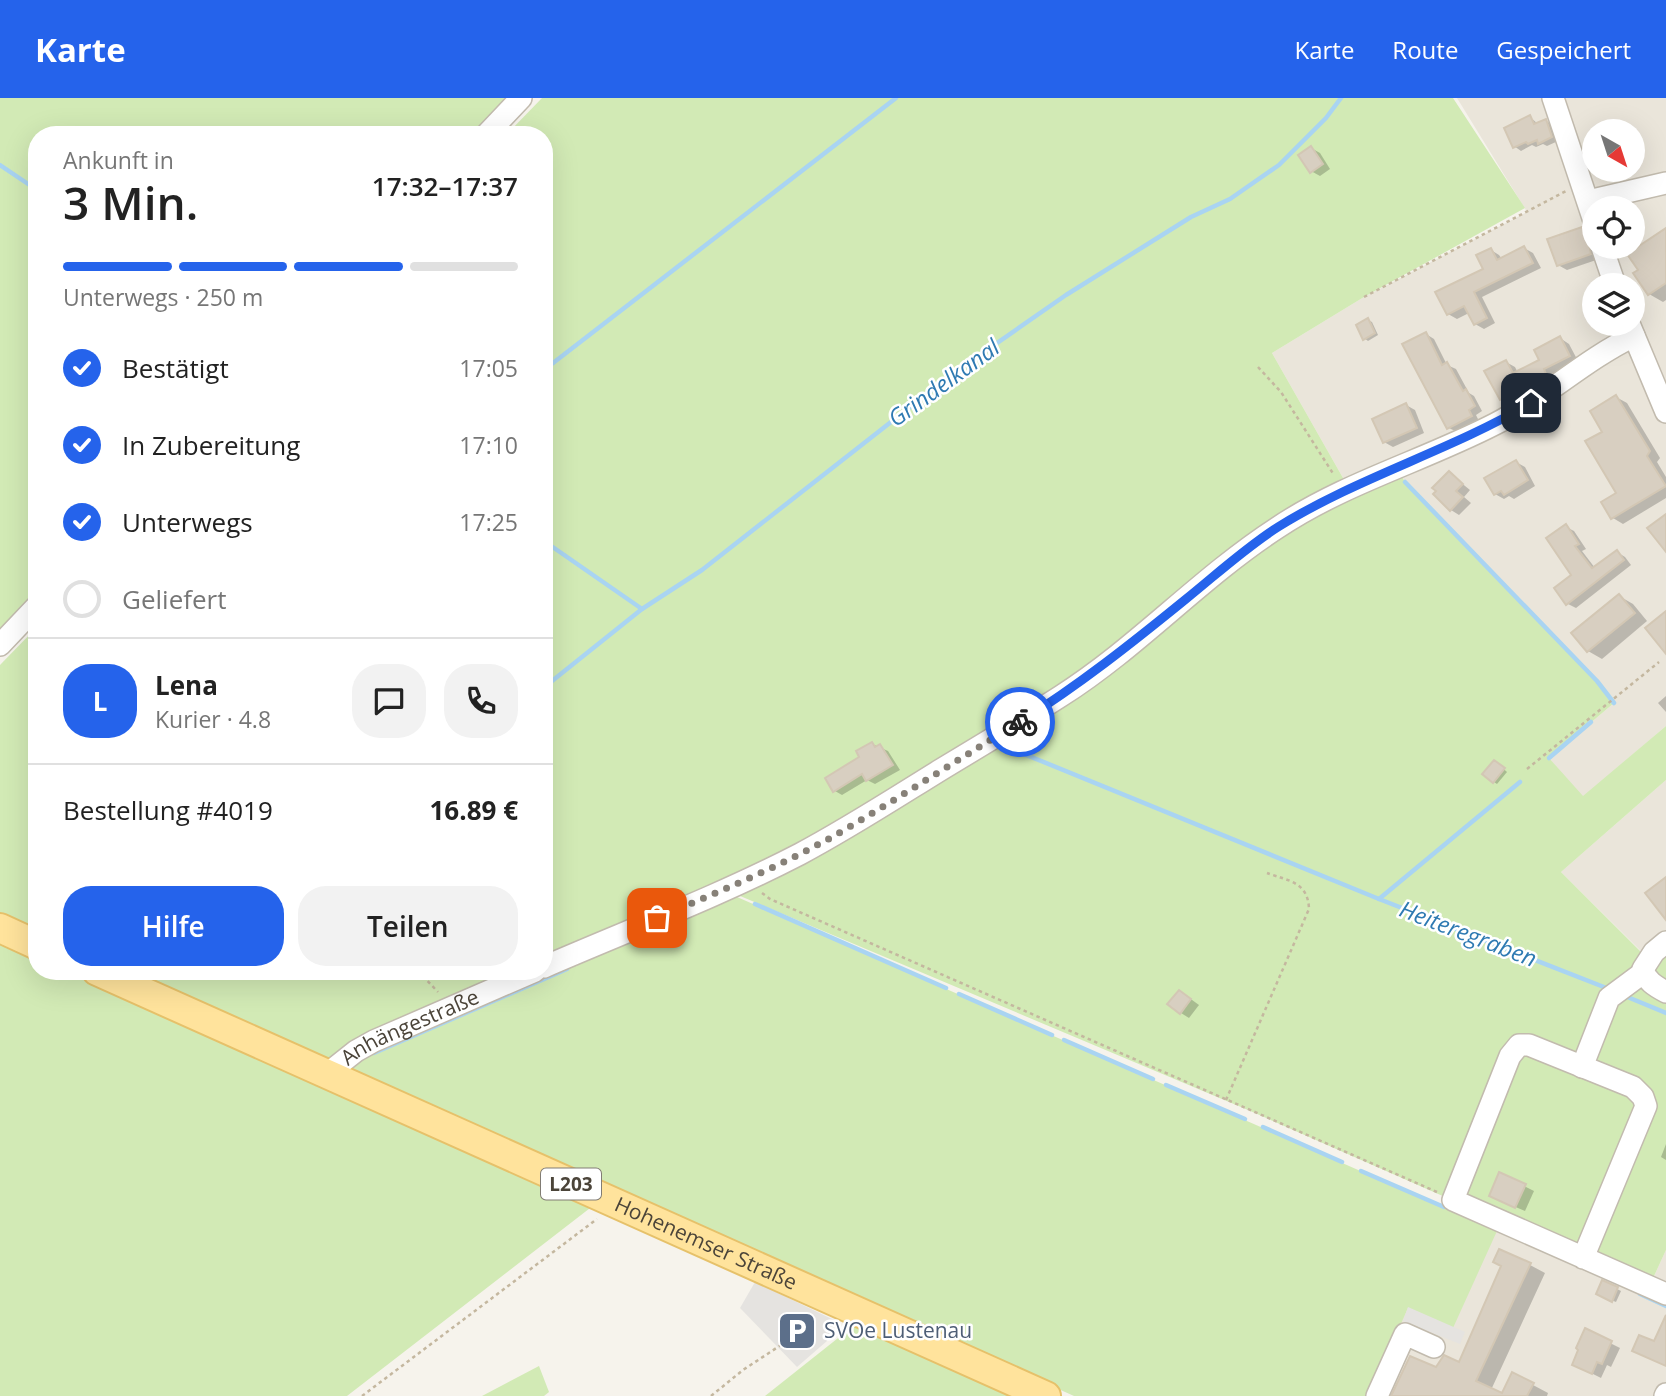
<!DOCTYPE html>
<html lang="de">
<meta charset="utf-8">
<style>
body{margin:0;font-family:"Open Sans",sans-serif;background:#f2f2f2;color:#222;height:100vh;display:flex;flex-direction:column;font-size:26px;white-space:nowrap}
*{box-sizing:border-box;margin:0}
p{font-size:23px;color:#767676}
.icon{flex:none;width:38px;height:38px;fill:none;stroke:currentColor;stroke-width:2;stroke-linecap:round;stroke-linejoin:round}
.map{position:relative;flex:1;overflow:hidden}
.sheet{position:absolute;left:28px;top:28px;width:525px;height:854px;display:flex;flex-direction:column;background:#fff;border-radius:28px;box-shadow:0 7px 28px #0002}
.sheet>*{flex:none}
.needle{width:46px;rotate:141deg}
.tools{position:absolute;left:1582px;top:21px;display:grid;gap:14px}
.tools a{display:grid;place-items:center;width:63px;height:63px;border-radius:50%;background:#fff;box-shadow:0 7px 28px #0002;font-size:35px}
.pin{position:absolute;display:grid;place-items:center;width:60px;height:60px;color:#fff;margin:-30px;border-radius:14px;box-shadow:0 4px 10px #0006}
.courier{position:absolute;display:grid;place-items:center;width:70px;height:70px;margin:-35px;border:5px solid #2563eb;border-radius:50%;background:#fff;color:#222;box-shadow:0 2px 9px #0007}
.summary em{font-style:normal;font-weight:600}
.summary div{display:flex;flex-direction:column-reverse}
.summary{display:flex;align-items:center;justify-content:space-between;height:119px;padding:0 35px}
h1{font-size:46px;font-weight:600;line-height:52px}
.bar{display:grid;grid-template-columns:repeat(4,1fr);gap:10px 7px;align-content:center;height:84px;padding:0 35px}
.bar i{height:9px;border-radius:5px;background:#e0e0e0}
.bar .selected{background:#2563eb}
.bar p{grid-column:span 4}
.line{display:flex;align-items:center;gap:18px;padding:0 35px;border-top:2px solid #e0e0e0}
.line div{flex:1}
.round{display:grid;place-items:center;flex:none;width:74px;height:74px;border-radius:28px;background:#f2f2f2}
ol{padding:0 35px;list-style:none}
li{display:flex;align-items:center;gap:21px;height:77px}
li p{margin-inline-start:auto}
li .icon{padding:7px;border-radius:50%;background:#2563eb;color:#fff;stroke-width:4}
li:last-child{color:#767676}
li i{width:38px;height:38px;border:4px solid #e0e0e0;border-radius:50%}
.cta{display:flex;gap:14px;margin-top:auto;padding:14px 35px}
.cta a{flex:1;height:80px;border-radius:28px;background:#2563eb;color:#fff;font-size:28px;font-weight:600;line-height:80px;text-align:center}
.cta a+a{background:#f2f2f2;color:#222}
header{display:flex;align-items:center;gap:42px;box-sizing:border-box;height:98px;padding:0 35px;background:#2563eb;color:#fff}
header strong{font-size:33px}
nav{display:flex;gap:38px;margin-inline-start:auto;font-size:24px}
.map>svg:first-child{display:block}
.residential{fill:#eae5da;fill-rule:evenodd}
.green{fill:#d2eab5}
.parking{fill:#e5e3e0}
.shadow{fill:#0003}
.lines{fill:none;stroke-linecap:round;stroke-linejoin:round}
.stream{stroke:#a9d4f2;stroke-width:4.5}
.building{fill:#d8cfc1;stroke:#d3c7b4;stroke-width:2}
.minor-casing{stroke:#c2bbae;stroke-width:24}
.major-casing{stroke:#e6c16a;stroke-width:32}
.path{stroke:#c4b79f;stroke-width:2.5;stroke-dasharray:3.5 3.5;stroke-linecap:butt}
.minor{stroke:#fff;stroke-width:21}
.major{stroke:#ffe39c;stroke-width:28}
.done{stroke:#878178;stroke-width:7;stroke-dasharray:0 12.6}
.route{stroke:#2563eb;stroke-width:9}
.labels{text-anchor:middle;stroke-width:5;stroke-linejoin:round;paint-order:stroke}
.shield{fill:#fff;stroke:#817c74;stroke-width:2}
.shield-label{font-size:19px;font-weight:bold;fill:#4b4439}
.street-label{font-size:21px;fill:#4b4439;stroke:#fff}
.service-label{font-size:21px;fill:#4e5e75;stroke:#fff;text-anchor:start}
.water-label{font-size:23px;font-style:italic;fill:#2e7ab2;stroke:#fff}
</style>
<header>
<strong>Karte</strong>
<nav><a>Karte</a><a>Route</a><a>Gespeichert</a></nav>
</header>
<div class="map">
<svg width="1666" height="1298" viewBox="0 0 1666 1298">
<rect width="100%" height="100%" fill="#f6f3ec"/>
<g class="residential">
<path d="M 1457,0 L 1666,0 L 1666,628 L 1582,700 L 1549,660 L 1614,605 L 1405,384 L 1400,375 L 1351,394 L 1272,255 L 1364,199 L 1527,114 ZM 1594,33 L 1633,33 L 1633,72 L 1594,72 ZM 1594,110 L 1633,110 L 1633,149 L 1594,149 ZM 1594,187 L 1633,187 L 1633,226 L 1594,226 Z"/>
<path d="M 1666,682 L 1666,847 L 1649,861 L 1561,774 Z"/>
<path d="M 1497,1133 L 1649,1189 L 1666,1152 L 1666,1298 L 1369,1298 L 1408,1209 Z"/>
</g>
<g class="green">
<path d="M 0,0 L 511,0 L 476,37 L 37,37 L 37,496 L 0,535 Z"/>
<path d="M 542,0 L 1453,0 L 1525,110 L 1364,199 L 1272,255 L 1351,394 L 1400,375 L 1405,384 L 1597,583 L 1614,605 L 1549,660 L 1583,698 L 1666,628 L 1666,682 L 1561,774 L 1648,861 L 1666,847 L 1666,1152 L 1649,1189 L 1248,1012 L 721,790 L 544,867 L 544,37 L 506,37 Z"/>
<path d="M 37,529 L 37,832 L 0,815 L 0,567 Z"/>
<path d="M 731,799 L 737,799 L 1497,1133 L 1453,1230 L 1408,1210 L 1369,1298 L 1074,1298 L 128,873 L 529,873 L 502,899 Z"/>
<path d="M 0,837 L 37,854 L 37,873 L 79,873 L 594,1107 L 347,1298 L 0,1298 Z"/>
<path d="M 857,1225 L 1028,1298 L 765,1298 Z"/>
<path d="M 539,1268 L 549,1294 L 544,1298 L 482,1298 Z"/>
</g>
<g class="parking">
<path d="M 755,1184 L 836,1223 L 827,1243 L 797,1269 L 740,1210 Z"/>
<path d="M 1408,1209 L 1465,1234 L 1460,1246 L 1403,1223 Z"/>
</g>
<g class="shadow">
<path d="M 1530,19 L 1538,26 L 1546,23 L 1553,27 L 1558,43 L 1547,48 L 1543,46 L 1536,49 L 1532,47 L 1521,53 L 1514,48 Z"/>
<path d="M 1311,50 L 1320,55 L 1330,71 L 1320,78 L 1311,73 Z"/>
<path d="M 1582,131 L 1591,136 L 1599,161 L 1567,172 L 1558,167 Z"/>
<path d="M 1666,132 L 1666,202 L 1663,204 L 1649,196 Z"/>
<path d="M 1524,150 L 1533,155 L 1541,170 L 1482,199 L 1495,225 L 1484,231 L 1475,226 L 1469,215 L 1457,221 L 1448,216 L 1485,172 L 1491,152 L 1499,157 L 1502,161 Z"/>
<path d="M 1368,222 L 1372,224 L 1378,237 L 1368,243 L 1364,240 Z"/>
<path d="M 1426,236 L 1434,241 L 1447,267 L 1456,271 L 1469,295 L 1474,298 L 1482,313 L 1476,317 L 1479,323 L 1457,334 L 1449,330 Z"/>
<path d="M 1560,240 L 1569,246 L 1578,263 L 1552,276 L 1554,281 L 1510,306 L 1501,300 L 1506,264 L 1515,269 L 1518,275 L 1542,263 Z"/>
<path d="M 1616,299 L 1627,305 L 1660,360 L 1657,364 L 1666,379 L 1666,400 L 1623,426 L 1613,420 L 1619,395 L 1605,335 Z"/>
<path d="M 1406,307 L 1415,312 L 1424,335 L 1393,349 L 1384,344 Z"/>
<path d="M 1516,364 L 1525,369 L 1535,388 L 1514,401 L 1509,398 L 1504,401 L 1495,396 Z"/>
<path d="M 1449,375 L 1470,392 L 1464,399 L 1471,405 L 1459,417 L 1451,412 Z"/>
<path d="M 1566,429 L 1574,433 L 1586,451 L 1582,453 L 1595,470 L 1617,454 L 1625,459 L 1631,467 L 1576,510 L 1568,506 L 1556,490 L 1573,478 Z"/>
<path d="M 1619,498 L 1633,506 L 1647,523 L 1602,561 L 1588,553 Z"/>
<path d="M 1666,598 L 1666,614 L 1658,605 Z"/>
<path d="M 872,646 L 888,653 L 900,672 L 875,686 L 867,682 L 842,697 L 835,693 Z"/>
<path d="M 1498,666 L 1507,674 L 1497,686 L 1494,684 Z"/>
<path d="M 1188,899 L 1199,907 L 1189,920 L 1181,915 Z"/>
<path d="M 1666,1046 L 1666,1062 L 1661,1059 Z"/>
<path d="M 1500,1076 L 1534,1093 L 1525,1113 L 1499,1102 Z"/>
<path d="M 1530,1167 L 1545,1175 L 1491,1292 L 1502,1297 L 1533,1287 L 1548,1295 L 1547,1298 L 1393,1298 L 1436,1271 L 1460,1266 Z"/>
<path d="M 1603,1184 L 1621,1193 L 1616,1204 L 1601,1198 Z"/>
<path d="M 1586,1233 L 1620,1250 L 1611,1269 L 1607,1267 L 1601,1280 L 1583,1271 Z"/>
</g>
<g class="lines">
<g class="stream">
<path d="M 0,67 L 37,92"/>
<path d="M 544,272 L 896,0"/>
<path d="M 1405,384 L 1597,583 L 1614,605"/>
<path d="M 544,443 L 642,511"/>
<path d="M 552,583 L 642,511 L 702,472 L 951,277 L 1066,197 L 1191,119 L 1230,101 L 1279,67 L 1326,20 L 1341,0"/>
<path d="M 1002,647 L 1379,801"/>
<path d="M 1549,660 L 1591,624"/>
<path d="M 1520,684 L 1379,801 L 1609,891"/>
<path d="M 755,806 L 946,890"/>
<path d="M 959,896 L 1052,937"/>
<path d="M 1625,898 L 1666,915"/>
<path d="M 1064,942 L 1153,981"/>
<path d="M 374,955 L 567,871"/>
<path d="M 1166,987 L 1245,1021"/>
<path d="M 1263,1029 L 1342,1064"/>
<path d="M 1361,1073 L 1444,1109"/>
<path d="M 1640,1196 L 1666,1208"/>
</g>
</g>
<g class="building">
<path d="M 1530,17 L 1534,26 L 1546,21 L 1552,39 L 1538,46 L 1537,42 L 1528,46 L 1526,44 L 1513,50 L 1504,30 Z"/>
<path d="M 1311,48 L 1323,66 L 1310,75 L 1298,57 Z"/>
<path d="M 1582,129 L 1589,146 L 1591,156 L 1557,168 L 1547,141 Z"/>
<path d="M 1666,130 L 1666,185 L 1648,197 L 1633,175 L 1638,172 L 1627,156 Z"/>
<path d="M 1524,148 L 1533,165 L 1474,194 L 1487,220 L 1474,227 L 1464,208 L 1447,217 L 1435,194 L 1483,171 L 1476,157 L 1491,150 L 1497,162 Z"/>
<path d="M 1368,220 L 1375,235 L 1363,242 L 1356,227 Z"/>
<path d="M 1426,234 L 1442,267 L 1447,264 L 1463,293 L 1466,291 L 1475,308 L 1469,312 L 1472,318 L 1447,331 L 1402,246 Z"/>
<path d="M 1560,238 L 1570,258 L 1544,271 L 1546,276 L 1500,302 L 1484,273 L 1506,262 L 1513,275 L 1539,262 L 1534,252 Z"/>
<path d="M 1616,297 L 1650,353 L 1647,358 L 1666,388 L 1611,421 L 1601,404 L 1616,395 L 1585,343 L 1602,334 L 1590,313 Z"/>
<path d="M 1406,305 L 1417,330 L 1383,345 L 1372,321 Z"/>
<path d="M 1516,362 L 1528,382 L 1504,397 L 1501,393 L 1494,397 L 1484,380 Z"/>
<path d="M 1449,373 L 1463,386 L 1456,393 L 1463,399 L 1450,413 L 1433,396 L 1436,393 L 1432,390 Z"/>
<path d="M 1666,416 L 1666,454 L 1647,430 Z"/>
<path d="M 1566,426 L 1579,446 L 1575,448 L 1592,470 L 1617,452 L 1624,462 L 1566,507 L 1554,490 L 1571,477 L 1546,440 Z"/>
<path d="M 1619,496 L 1635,515 L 1587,554 L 1571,535 Z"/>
<path d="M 1666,513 L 1666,556 L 1645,530 Z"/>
<path d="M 872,644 L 875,649 L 880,646 L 893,667 L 866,683 L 862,676 L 833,694 L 825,680 L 859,659 L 856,653 Z"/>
<path d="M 1494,662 L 1505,670 L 1493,685 L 1482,676 Z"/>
<path d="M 1666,779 L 1666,822 L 1645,795 Z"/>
<path d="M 1179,892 L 1191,901 L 1180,916 L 1167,906 Z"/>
<path d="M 1499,1074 L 1526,1086 L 1515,1110 L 1489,1098 Z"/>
<path d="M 1499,1151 L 1531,1165 L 1476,1283 L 1502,1295 L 1512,1274 L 1534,1285 L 1527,1298 L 1391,1298 L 1410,1258 L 1436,1269 L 1444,1257 L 1459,1264 L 1501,1168 L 1493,1164 Z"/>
<path d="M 1602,1182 L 1618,1189 L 1612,1204 L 1596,1196 Z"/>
<path d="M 1666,1217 L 1666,1268 L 1632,1253 L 1639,1237 L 1654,1243 Z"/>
<path d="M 1585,1230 L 1612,1243 L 1602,1266 L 1597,1264 L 1592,1276 L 1572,1267 L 1578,1252 L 1576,1250 Z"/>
</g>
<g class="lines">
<defs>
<g id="minor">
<path d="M 1553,0 L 1594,123"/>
<path d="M 486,37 L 521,0"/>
<path d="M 1588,103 L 1666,85"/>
<path d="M 1602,149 L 1615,187"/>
<path d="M 1630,228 L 1666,314"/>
<path d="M 0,547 L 37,508"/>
<path d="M 1666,844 L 1654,854 L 1643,871 C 1646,883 1655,888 1666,894"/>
<path d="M 544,869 C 629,832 717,799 800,756 C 849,730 895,700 942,671 C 982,647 1022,623 1061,598 C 1138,549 1200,480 1277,430 C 1344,385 1423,363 1495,326 C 1544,301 1584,262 1634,238"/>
<path d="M 1582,969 L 1609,900 L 1644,874"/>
<path id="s1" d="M 327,976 L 356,953 L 374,943 L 535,873"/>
<path d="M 1583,1160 L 1646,1008 L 1643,999 L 1633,989 L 1529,947 L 1519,947 L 1510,958 L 1453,1102 L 1666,1196"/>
<path d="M 1377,1298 L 1405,1236 L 1434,1249"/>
<path d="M 1665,1298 L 1666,1296"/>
</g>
<g id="major">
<path d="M 0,830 L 37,847"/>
<path id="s2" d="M 97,873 L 1046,1298"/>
</g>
</defs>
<use href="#minor" class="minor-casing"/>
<use href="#major" class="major-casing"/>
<g class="path">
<path d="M 1364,199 L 1566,93"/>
<path d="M 1258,269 L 1281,294 L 1334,377"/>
<path d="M 1527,671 L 1659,564"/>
<path d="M 762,795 L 770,801 L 1437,1094"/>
<path d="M 418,873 L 438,894"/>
<path d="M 1226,1002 L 1309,811 C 1308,784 1289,783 1267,775"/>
<path d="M 362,1298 L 597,1121"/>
<path d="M 711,1298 L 743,1272 L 781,1247"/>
</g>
<use href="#minor" class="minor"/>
<use href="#major" class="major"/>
</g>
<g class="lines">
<path class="done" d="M 657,820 C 721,793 786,766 846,731 C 905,696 962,659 1020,624"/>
<path class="route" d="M 1020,624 C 1079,587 1132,545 1186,501 C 1217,476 1245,450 1278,429 C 1358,379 1450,353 1531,305"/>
</g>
<defs>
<symbol id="parking-square" viewBox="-11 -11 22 22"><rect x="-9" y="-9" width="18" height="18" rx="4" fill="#5c6f8a" stroke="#fff"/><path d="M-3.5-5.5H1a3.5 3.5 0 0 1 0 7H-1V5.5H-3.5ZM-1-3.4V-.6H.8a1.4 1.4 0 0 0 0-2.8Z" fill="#fff"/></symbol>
</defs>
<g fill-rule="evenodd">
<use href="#parking-square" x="775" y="1211" width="44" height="44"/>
</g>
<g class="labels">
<rect class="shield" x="541" y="1070.5" width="60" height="31" rx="5"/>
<g class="shield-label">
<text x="571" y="1093">L203</text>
</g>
<g class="street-label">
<text dy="7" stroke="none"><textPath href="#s1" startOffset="96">Anhängestraße</textPath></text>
<text dy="7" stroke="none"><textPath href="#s2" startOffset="667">Hohenemser Straße</textPath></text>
</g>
<g class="service-label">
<text x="824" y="1240">SVOe Lustenau</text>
</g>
<g class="water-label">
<text transform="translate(944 285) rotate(-36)" y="8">Grindelkanal</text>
<text transform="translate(1468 836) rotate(21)" y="8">Heiteregraben</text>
</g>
</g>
</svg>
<div class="tools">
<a><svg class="needle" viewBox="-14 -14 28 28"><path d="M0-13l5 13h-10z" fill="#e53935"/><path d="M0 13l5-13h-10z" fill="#767676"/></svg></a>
<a><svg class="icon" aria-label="locate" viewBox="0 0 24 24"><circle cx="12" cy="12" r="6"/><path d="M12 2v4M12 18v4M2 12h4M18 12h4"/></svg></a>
<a><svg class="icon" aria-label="layers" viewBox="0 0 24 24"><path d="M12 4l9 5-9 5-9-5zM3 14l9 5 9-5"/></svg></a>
</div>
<div class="pin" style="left:657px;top:820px;background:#ea580c"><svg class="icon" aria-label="bag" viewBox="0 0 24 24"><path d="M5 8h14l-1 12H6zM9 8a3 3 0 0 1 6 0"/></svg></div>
<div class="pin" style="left:1531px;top:305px;background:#1f2937"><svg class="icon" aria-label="home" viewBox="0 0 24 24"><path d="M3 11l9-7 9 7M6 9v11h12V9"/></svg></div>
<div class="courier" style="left:1020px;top:624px"><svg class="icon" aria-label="bike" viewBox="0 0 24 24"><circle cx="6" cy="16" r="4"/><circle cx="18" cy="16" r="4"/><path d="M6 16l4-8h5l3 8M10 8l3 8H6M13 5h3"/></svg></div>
<section class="sheet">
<div class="summary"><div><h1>3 Min.</h1><p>Ankunft in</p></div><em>17:32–17:37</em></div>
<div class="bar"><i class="selected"></i><i class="selected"></i><i class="selected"></i><i></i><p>Unterwegs · 250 m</p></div>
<ol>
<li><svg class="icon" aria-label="check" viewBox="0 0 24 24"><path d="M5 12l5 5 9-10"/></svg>Bestätigt<p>17:05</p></li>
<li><svg class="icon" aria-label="check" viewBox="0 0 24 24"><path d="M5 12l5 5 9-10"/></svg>In Zubereitung<p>17:10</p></li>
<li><svg class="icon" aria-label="check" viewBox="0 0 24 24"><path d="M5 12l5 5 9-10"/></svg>Unterwegs<p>17:25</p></li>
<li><i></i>Geliefert</li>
</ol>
<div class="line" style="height:126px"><b class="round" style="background:#2563eb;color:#fff">L</b><div><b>Lena</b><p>Kurier · 4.8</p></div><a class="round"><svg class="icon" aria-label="chat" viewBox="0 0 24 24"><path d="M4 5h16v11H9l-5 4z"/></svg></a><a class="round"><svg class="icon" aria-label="phone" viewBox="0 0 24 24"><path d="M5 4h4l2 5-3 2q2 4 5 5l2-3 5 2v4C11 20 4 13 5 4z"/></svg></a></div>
<div class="line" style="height:91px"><div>Bestellung #4019</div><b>16.89 €</b></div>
<div class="cta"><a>Hilfe</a><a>Teilen</a></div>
</section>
</div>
